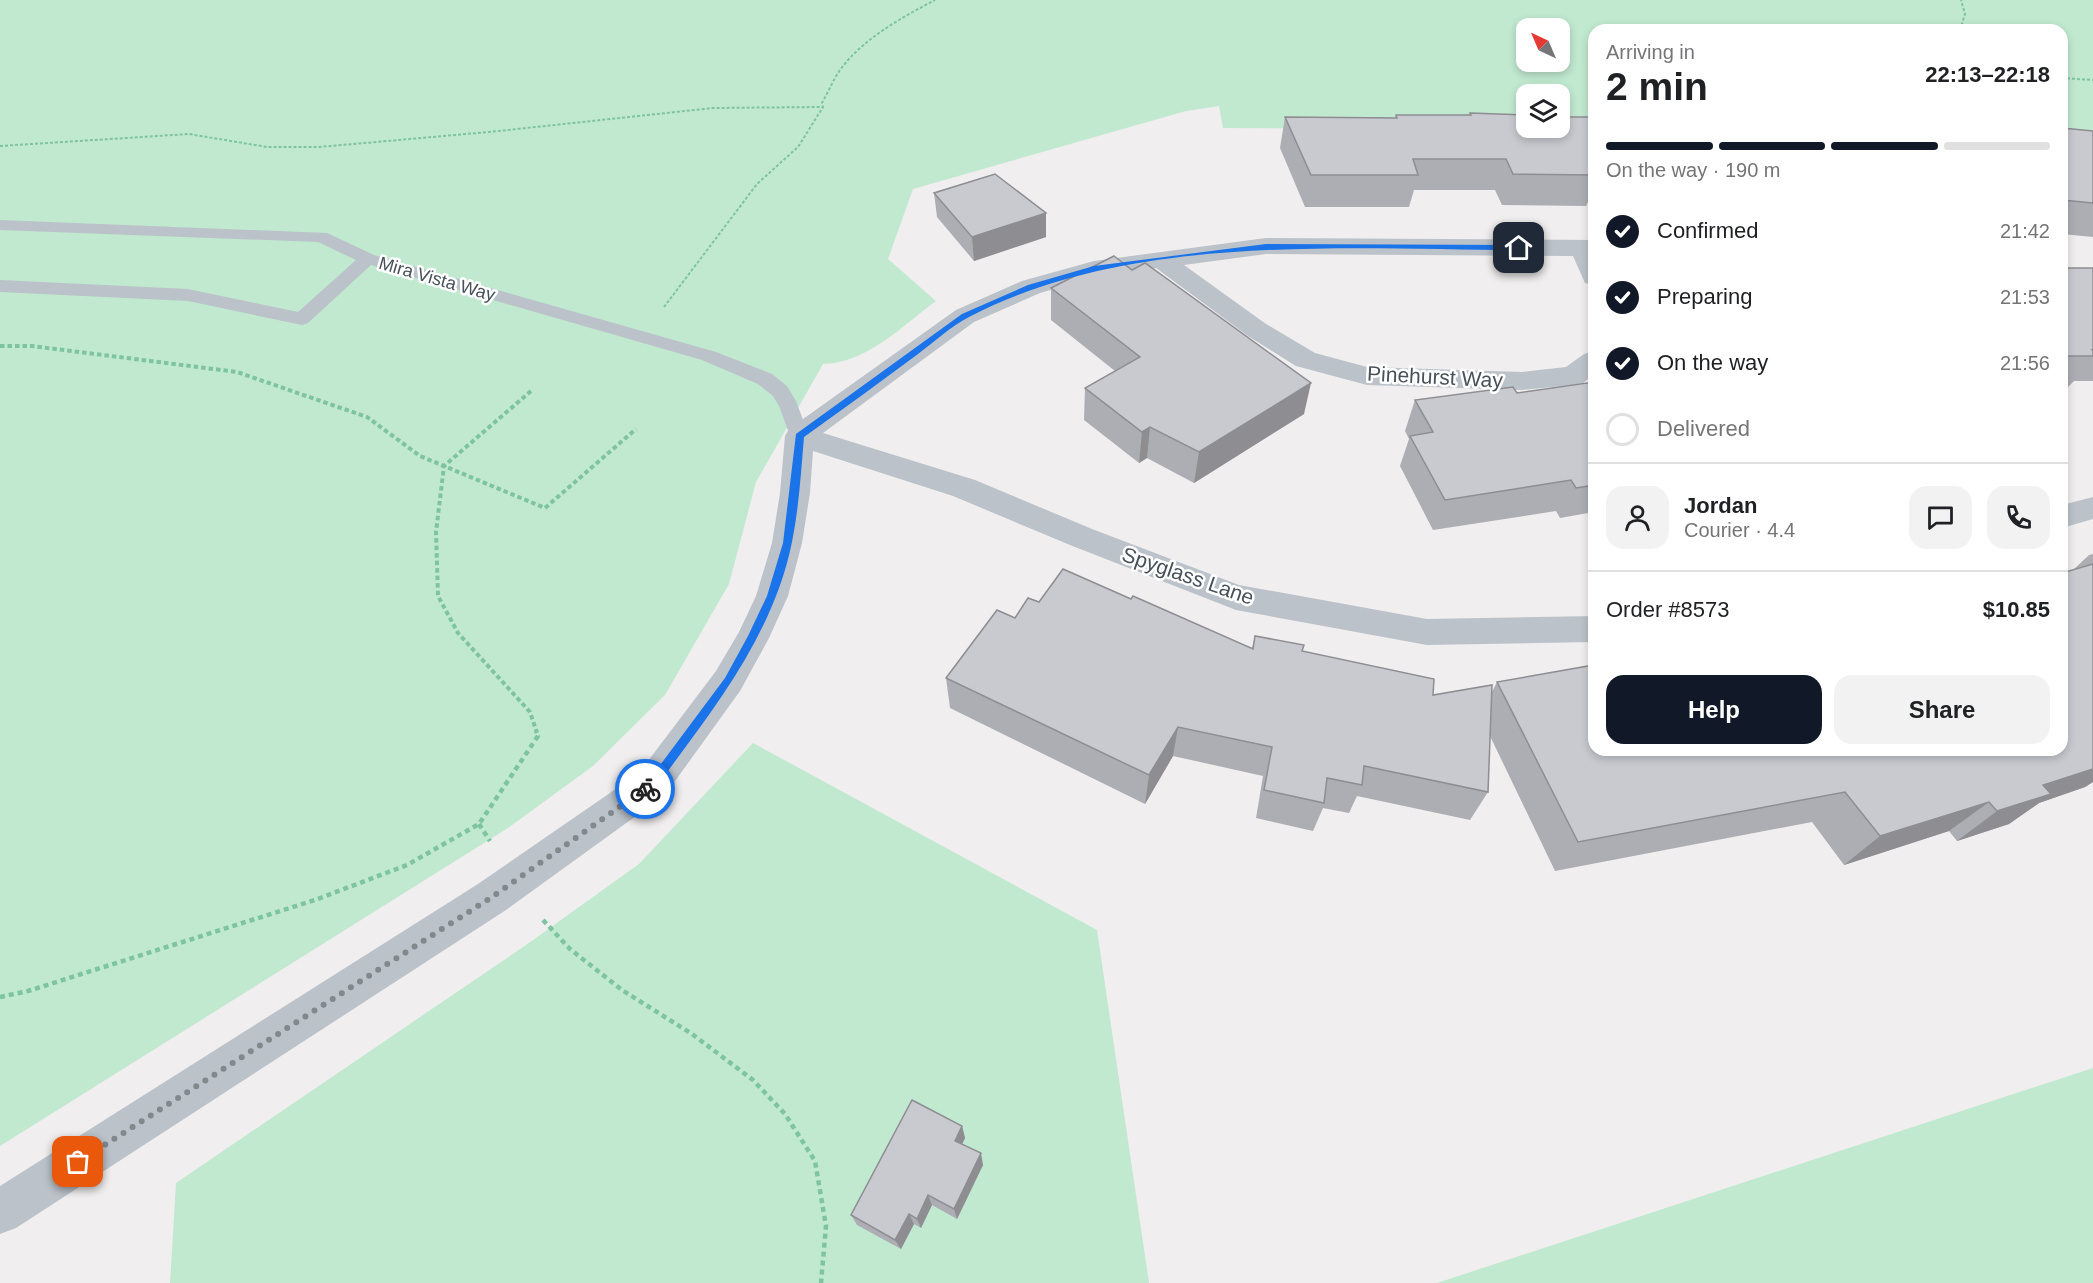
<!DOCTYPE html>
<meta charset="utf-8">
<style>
body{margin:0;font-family:Helvetica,sans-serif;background:#f2f2f2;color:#202124;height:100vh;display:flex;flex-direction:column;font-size:22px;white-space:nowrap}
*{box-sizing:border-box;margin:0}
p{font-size:20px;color:#757577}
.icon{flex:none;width:33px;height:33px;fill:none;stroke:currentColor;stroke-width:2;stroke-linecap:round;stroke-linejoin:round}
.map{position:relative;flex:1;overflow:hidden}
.sheet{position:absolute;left:1588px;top:24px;width:480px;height:732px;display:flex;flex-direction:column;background:#fff;border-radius:18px;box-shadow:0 3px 9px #0003}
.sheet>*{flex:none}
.needle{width:39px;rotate:316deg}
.fabs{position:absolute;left:1516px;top:18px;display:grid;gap:12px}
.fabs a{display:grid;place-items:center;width:54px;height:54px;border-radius:12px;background:#fff;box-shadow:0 3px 9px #0003;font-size:30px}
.pin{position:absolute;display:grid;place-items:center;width:51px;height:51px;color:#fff;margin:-26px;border-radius:12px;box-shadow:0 3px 9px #0006}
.courier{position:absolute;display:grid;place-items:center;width:60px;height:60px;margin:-30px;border:4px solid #1a73e8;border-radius:50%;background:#fff;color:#222;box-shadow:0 2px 8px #0007}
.head em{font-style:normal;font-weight:600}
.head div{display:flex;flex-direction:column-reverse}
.head{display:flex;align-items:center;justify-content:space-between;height:102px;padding:0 18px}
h1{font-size:39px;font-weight:600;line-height:45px}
.bar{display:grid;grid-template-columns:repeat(4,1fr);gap:9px 6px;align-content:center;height:72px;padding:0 18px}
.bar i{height:8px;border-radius:4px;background:#e0e0e0}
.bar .on{background:#111827}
.bar p{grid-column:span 4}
.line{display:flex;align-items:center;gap:15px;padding:0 18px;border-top:2px solid #e0e0e0}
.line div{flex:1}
.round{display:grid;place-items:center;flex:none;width:63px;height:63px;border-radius:18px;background:#f2f2f2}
ol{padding:0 18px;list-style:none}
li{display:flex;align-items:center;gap:18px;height:66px}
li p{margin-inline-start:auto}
li .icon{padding:6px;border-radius:50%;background:#111827;color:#fff;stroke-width:4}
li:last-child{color:#757577}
li i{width:33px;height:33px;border:3px solid #e0e0e0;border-radius:50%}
.button{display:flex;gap:12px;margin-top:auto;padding:12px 18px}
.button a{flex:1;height:69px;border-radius:18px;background:#111827;color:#fff;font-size:24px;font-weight:600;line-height:69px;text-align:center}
.button a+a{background:#f2f2f2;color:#202124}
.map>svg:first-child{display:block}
.green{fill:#c1e9d0;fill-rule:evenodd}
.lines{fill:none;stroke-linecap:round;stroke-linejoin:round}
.path-far2{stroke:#7dc49f;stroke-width:2;stroke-dasharray:3 2;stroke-linecap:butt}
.path-far1{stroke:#7dc49f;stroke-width:4;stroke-dasharray:4.5 3;stroke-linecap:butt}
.path{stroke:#7dc49f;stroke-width:4.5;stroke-dasharray:5 4;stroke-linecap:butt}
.service{fill:#bbc2c9;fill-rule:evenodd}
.minor{fill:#bbc2c9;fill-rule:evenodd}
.wall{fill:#adaeb3}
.shaded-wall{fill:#8d8d92}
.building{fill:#c9cad0;stroke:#8d8d92;stroke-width:1.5}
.route{fill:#1a73e8}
.done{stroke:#83888d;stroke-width:6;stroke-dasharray:0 10.8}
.labels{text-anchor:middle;stroke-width:5;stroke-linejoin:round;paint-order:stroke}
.far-street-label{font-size:18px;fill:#485159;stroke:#fff}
.street-label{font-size:21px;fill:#485159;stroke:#fff}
</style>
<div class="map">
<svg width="2093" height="1283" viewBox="0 0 2093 1283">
<rect width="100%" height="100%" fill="#f0eeee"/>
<g class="green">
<path d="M 0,0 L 2093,0 L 2093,157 L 2063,153 L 2062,30 L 1594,30 L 1594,129 L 1223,128 L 1219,106 L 1186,111 L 913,189 L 888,259 L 936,301 C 902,326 867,363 823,364 L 756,482 L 729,584 L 665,695 L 593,766 L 508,828 L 0,1146 ZM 1527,28 L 1560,28 L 1560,62 L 1527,62 ZM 1527,94 L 1560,94 L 1560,128 L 1527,128 Z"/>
<path d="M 753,743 L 1097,930 L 1149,1283 L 170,1283 L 176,1183 L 526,945 L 639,864 Z"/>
<path d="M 2093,1068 L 2093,1283 L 1437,1283 Z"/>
</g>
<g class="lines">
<g class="path-far2">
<path d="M 1960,30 L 1965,14 L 1961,0"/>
<path d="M 2062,78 L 2093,80"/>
<path d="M 0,146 L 189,134 L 267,147 L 319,147 L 489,132 L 713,108 L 823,107 L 822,103 C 829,91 834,77 843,66 C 866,37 903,17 935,0"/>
<path d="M 664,307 L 757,184 L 798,147 L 823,107"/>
</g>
<g class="path-far1">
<path d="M 0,346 L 32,346 L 237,372 L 367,417 L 420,456 L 545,508 L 636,429"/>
<path d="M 531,391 L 444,466 L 436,532 L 438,596 L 458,633 L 530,712 L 537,733"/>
</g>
<g class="path">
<path d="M 479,824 L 490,841"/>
<path d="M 543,920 L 570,949 L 622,990 L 692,1034 L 753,1080 L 785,1114 L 815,1161 L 826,1226 L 821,1283"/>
<path d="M 0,997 L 28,991 L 315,900 L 407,865 L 479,824 L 538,736 L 536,731"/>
</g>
<path class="service" d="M 0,220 L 327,233 L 374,255 L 716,352 L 772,374 L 787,386 L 796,401 L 809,436 L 806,441 L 799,443 L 792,441 L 779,406 L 773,396 L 758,384 L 702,360 L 371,265 L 308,323 L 302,325 L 188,301 L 0,292 L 0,280 L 188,289 L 298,312 L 356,260 L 318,242 L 0,230 Z"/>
<g class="minor">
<path d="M 1266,238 L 1594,240 L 1594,285 L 1585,283 L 1573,256 L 1266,254 L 1184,265 L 1266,324 L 1315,353 L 1367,367 L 1522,372 L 1566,367 L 1584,354 L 1594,351 L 1594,374 L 1583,383 L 1573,385 L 1522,390 L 1367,385 L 1296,366 L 1248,336 L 1156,268 L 1096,277 L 1040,293 L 974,322 L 823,433 L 975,480 L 1092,529 L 1239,585 L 1427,619 L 1594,616 L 1594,642 L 1427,645 L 1236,610 L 1070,545 L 953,496 L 813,451 L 810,493 L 802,543 L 788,596 L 769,638 L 740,691 L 665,795 L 506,910 L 16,1228 L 0,1234 L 0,1186 L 478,884 L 639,773 L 716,671 L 739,632 L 756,596 L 772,543 L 780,493 L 785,436 L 789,429 L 956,310 L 1022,281 L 1094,261 Z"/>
<path d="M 2093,497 L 2093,519 L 2062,528 L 2062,505 Z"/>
</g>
</g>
<g class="wall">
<path d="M 1470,113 L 1527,128 L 1594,117 L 1594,203 L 1588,202 L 1586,206 L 1502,205 L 1495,190 L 1414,190 L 1409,207 L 1305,207 L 1280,148 L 1285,117 L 1395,118 L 1396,115 L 1469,115 Z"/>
<path d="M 2062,128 L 2093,131 L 2093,237 L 2062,234 Z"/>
<path d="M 934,193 L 1046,237 L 974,261 L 937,217 Z"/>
<path d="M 2062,268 L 2093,268 L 2093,381 L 2074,381 L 2068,387 L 2062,387 Z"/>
<path d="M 1051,288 L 1304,414 L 1194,483 L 1147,458 L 1139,463 L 1084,420 L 1085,388 L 1115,371 L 1051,320 Z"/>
<path d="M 1594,382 L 1594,512 L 1560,518 L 1556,511 L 1433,530 L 1400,466 L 1409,439 L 1405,431 L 1415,400 L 1517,393 Z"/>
<path d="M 2093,554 L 2093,782 L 2085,787 L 2039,803 L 2009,824 L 1957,841 L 1949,831 L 1844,865 L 1812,822 L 1555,871 L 1490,736 L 1488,792 L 1470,820 L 1357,796 L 1349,813 L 1323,808 L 1313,831 L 1256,818 L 1263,776 L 1173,756 L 1145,804 L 950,708 L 946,678 L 1015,618 L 1039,602 L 1131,599 L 1252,648 L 1255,636 L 1433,695 L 1492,692 L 1497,682 L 1594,750 L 2072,571 L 2089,555 Z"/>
<path d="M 962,1126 L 965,1138 L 962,1144 L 983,1165 L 957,1219 L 932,1205 L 921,1228 L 914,1224 L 901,1249 L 857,1225 L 851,1215 Z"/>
</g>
<g class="shaded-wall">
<path d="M 1046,213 L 1046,237 L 974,261 L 972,237 Z"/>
<path d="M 1311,383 L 1304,414 L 1194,483 L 1199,452 Z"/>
<path d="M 1150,427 L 1147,458 L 1139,463 L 1142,432 Z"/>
<path d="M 1178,727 L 1173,756 L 1145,804 L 1149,775 Z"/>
<path d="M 2093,769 L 2093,782 L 2085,787 L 2039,803 L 2009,824 L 1957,841 L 1997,811 L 2043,785 Z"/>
<path d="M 1989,802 L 1949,831 L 1844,865 L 1880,836 Z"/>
<path d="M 962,1126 L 965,1138 L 958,1153 L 955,1141 Z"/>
<path d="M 981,1153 L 983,1165 L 957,1219 L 954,1209 Z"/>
<path d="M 928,1195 L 932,1205 L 921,1228 L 917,1219 Z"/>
<path d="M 909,1214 L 914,1224 L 901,1249 L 895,1240 Z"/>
</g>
<g class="building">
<path d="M 1470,113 L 1527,115 L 1527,128 L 1560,128 L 1560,117 L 1594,117 L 1594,175 L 1513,174 L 1506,159 L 1413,159 L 1418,175 L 1311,175 L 1285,117 L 1397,118 L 1396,115 L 1471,115 Z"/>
<path d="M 2062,128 L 2093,131 L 2093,203 L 2062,200 Z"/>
<path d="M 995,174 L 1046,213 L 972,237 L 934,193 Z"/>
<path d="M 1114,256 L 1132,270 L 1145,263 L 1311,383 L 1199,452 L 1150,427 L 1142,432 L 1085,388 L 1140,357 L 1051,288 Z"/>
<path d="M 2062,268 L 2093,268 L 2093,350 L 2092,350 L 2093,351 L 2093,356 L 2062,356 Z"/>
<path d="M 1594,382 L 1594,485 L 1576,488 L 1571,480 L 1445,500 L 1410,436 L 1433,432 L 1415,400 L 1513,387 L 1517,393 Z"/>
<path d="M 2093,564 L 2093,769 L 2043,785 L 2051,794 L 1997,811 L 1989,802 L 1880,836 L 1845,792 L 1578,842 L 1497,682 L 1594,665 L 1594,750 L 2062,750 L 2062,573 Z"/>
<path d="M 1063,569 L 1131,599 L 1133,596 L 1253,649 L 1255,636 L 1304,645 L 1302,651 L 1434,679 L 1433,695 L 1492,685 L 1488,792 L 1364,766 L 1362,785 L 1327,778 L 1324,803 L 1264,790 L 1272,747 L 1178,727 L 1149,775 L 946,678 L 997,610 L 1015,618 L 1028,598 L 1039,602 Z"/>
<path d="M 912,1100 L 962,1126 L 955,1141 L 981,1153 L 954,1209 L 928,1195 L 917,1219 L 909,1214 L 895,1240 L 851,1215 Z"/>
</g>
<path class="route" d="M 1266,244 L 1519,245 L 1523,248 L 1519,250 C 1344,249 1129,233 969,317 C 951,326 934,342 918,354 C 880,382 842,410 804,437 C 801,472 799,507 792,542 C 773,636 712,711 656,787 L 645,793 L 642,792 L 642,785 L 649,780 L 725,678 L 748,636 L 767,596 L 783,543 L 796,434 L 962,314 L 1028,285 L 1094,266 Z"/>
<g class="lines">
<path class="done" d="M 78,1162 L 492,897 L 645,789"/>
</g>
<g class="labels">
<g class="far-street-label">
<text transform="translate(437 279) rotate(16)" y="6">Mira Vista Way</text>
</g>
<g class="street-label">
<text transform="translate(1435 377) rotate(3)" y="7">Pinehurst Way</text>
<text transform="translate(1188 576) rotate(19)" y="7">Spyglass Lane</text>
</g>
</g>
</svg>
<div class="fabs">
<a><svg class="needle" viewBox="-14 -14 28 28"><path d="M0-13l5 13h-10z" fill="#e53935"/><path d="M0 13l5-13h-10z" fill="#757577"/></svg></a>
<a><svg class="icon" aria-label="layers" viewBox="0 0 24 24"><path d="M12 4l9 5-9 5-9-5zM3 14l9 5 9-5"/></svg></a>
</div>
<div class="pin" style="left:78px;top:1162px;background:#ea580c"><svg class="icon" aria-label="bag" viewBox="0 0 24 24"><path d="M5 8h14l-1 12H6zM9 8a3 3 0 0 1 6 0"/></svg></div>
<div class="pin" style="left:1519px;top:248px;background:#1f2937"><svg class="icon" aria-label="home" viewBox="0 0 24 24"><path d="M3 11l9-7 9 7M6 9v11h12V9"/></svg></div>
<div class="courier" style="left:645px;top:789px"><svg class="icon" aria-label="bike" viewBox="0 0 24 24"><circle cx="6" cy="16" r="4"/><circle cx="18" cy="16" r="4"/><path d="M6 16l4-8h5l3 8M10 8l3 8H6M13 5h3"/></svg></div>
<section class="sheet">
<div class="head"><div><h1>2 min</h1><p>Arriving in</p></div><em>22:13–22:18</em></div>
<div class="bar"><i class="on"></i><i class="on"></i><i class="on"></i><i></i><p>On the way · 190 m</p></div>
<ol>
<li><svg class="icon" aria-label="check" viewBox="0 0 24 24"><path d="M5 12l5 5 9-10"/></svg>Confirmed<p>21:42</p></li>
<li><svg class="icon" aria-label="check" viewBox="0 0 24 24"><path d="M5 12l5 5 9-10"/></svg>Preparing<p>21:53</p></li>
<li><svg class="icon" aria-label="check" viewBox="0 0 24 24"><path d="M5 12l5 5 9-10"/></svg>On the way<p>21:56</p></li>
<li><i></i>Delivered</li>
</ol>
<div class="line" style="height:108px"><a class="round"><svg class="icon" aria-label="person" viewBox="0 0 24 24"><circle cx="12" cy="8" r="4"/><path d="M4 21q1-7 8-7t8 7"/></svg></a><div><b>Jordan</b><p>Courier · 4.4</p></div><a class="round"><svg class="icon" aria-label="chat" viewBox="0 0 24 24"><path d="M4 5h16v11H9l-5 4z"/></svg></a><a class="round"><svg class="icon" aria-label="phone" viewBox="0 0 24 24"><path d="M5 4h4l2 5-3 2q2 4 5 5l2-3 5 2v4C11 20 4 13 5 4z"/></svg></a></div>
<div class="line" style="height:78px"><div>Order #8573</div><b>$10.85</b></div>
<div class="button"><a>Help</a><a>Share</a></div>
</section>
</div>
